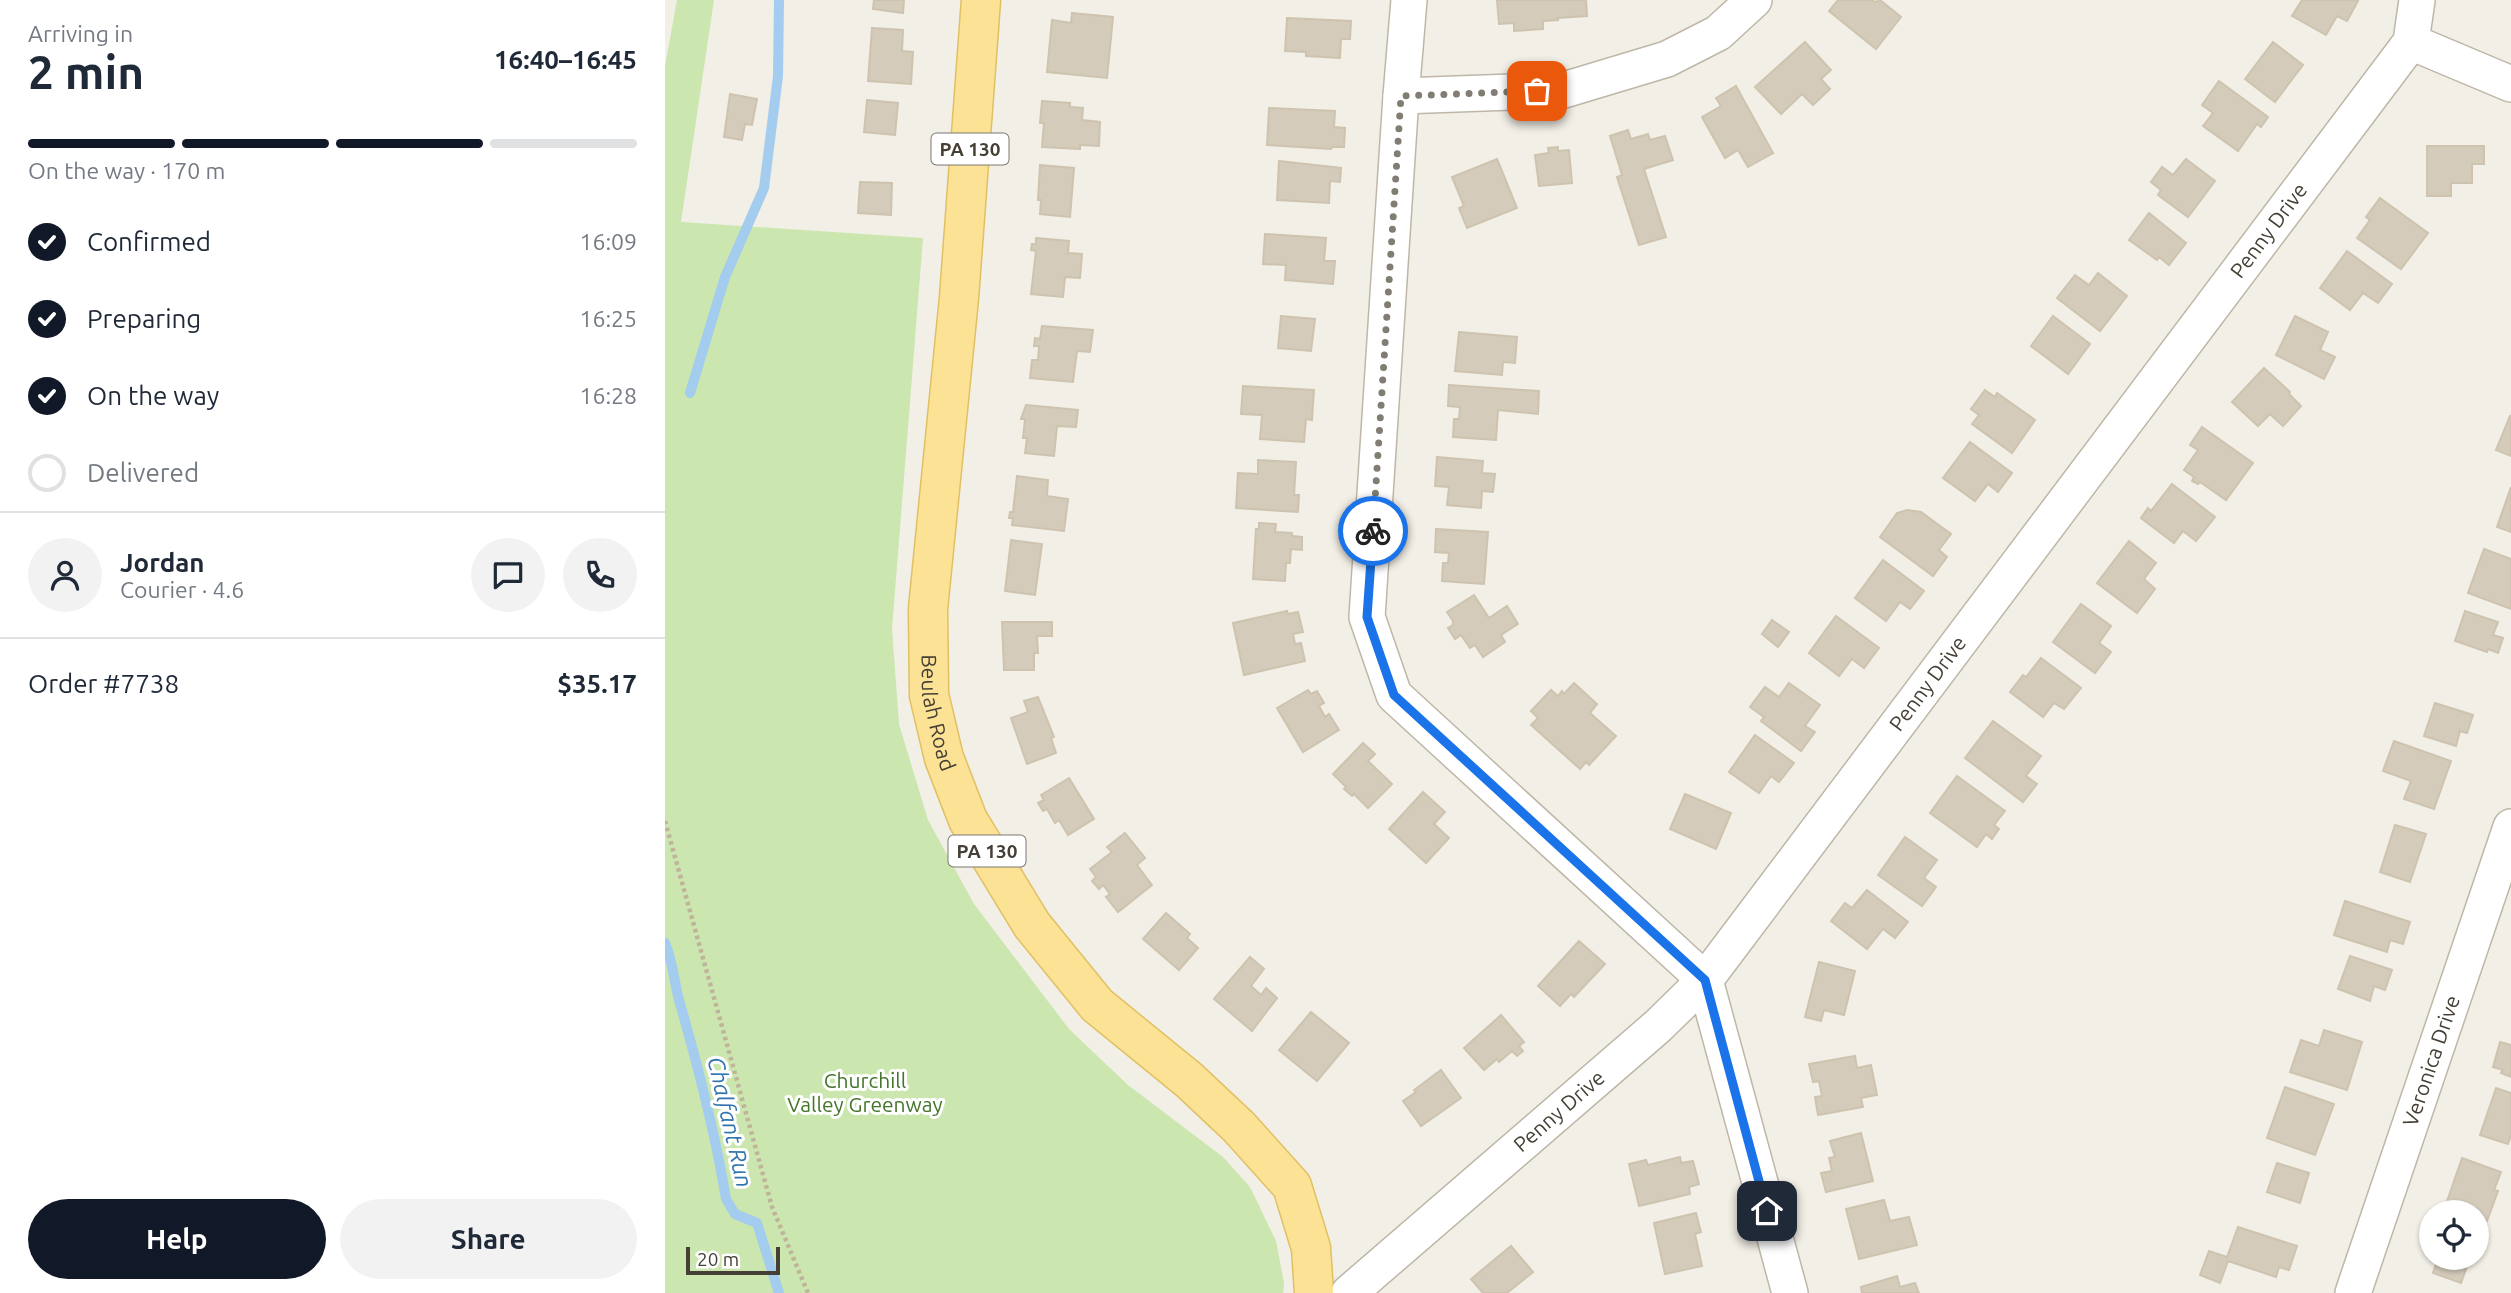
<!DOCTYPE html>
<meta charset="utf-8">
<style>
body{margin:0;font-family:Ubuntu,sans-serif;background:#f2f2f3;color:#1f2937;height:100vh;display:flex;flex-direction:column;font-size:26px;white-space:nowrap}
*{box-sizing:border-box;margin:0}
p{font-size:23px;color:#747a83}
.icon{flex:none;width:38px;height:38px;fill:none;stroke:currentColor;stroke-width:2;stroke-linecap:round;stroke-linejoin:round}
.map{position:relative;flex:1;overflow:hidden}
.drawer{display:flex;flex-direction:column;background:#fff;width:665px}
.drawer>*{flex:none}
.tools{position:absolute;left:1754px;top:1200px;display:grid;gap:14px}
.tools a{display:grid;place-items:center;width:70px;height:70px;border-radius:50%;background:#fff;box-shadow:0 2px 5px #0004;font-size:35px}
.scale{position:absolute;left:21px;bottom:18px;width:94px;box-sizing:border-box;padding-left:7px;border:4px solid #453f35;border-top:0;font-size:19px;line-height:24px;white-space:nowrap;color:#453f35;-webkit-text-stroke:5px #fff;paint-order:stroke}
.pin{position:absolute;display:grid;place-items:center;width:60px;height:60px;color:#fff;margin:-30px;border-radius:14px;box-shadow:0 4px 10px #0006}
.courier{position:absolute;display:grid;place-items:center;width:70px;height:70px;margin:-35px;border:5px solid #1a73e8;border-radius:50%;background:#fff;color:#222;box-shadow:0 2px 9px #0007}
.overview em{font-style:normal;font-weight:700}
.overview div{display:flex;flex-direction:column-reverse}
.overview{display:flex;align-items:center;justify-content:space-between;height:119px;padding:0 28px}
h1{font-size:46px;font-weight:700;line-height:52px}
.bar{display:grid;grid-template-columns:repeat(4,1fr);gap:10px 7px;align-content:center;height:84px;padding:0 28px}
.bar i{height:9px;border-radius:5px;background:#e0e1e3}
.bar .selected{background:#111827}
.bar p{grid-column:span 4}
.line{display:flex;align-items:center;gap:18px;padding:0 28px;border-top:2px solid #e0e1e3}
.line div{flex:1}
.round{display:grid;place-items:center;flex:none;width:74px;height:74px;border-radius:37px;background:#f2f2f3}
ol{padding:0 28px;list-style:none}
li{display:flex;align-items:center;gap:21px;height:77px}
li p{margin-inline-start:auto}
li .icon{padding:7px;border-radius:50%;background:#111827;color:#fff;stroke-width:4}
li:last-child{color:#747a83}
li i{width:38px;height:38px;border:4px solid #e0e1e3;border-radius:50%}
.primary-button{display:flex;gap:14px;margin-top:auto;padding:14px 28px}
.primary-button a{flex:1;height:80px;border-radius:42px;background:#111827;color:#fff;font-size:28px;font-weight:700;line-height:80px;text-align:center}
.primary-button a+a{background:#f2f2f3;color:#1f2937}
main{display:flex;flex:1;min-height:0}
.map>svg:first-child{display:block}
.green{fill:#cbe6af}
.lines{fill:none;stroke-linecap:round;stroke-linejoin:round}
.stream{stroke:#a3ccee;stroke-width:10}
.building{fill:#d4cbbb;stroke:#cec3af;stroke-width:2}
.minor-casing{stroke:#beb7a8;stroke-width:38}
.major-casing{stroke:#e1c065;stroke-width:41}
.path{stroke:#bfb39a;stroke-width:4.5;stroke-dasharray:3.5 3.5;stroke-linecap:butt}
.minor{stroke:#fff;stroke-width:35}
.major{stroke:#fce295;stroke-width:38}
.done{stroke:#827d73;stroke-width:7;stroke-dasharray:0 12.6}
.route{stroke:#1a73e8;stroke-width:9}
.labels{text-anchor:middle;stroke-width:6;stroke-linejoin:round;paint-order:stroke}
.shield{fill:#fff;stroke:#7d7972;stroke-width:2}
.shield-label{font-size:19px;font-weight:bold;fill:#453f35}
.street-label{font-size:21px;fill:#453f35;stroke:#fff}
.park-label{font-size:21px;fill:#43752a;stroke:#fff}
.water-label{font-size:23px;font-style:italic;fill:#3174ae;stroke:#fff}
</style>
<main>
<section class="drawer">
<div class="overview"><div><h1>2 min</h1><p>Arriving in</p></div><em>16:40–16:45</em></div>
<div class="bar"><i class="selected"></i><i class="selected"></i><i class="selected"></i><i></i><p>On the way · 170 m</p></div>
<ol>
<li><svg class="icon" aria-label="check" viewBox="0 0 24 24"><path d="M5 12l5 5 9-10"/></svg>Confirmed<p>16:09</p></li>
<li><svg class="icon" aria-label="check" viewBox="0 0 24 24"><path d="M5 12l5 5 9-10"/></svg>Preparing<p>16:25</p></li>
<li><svg class="icon" aria-label="check" viewBox="0 0 24 24"><path d="M5 12l5 5 9-10"/></svg>On the way<p>16:28</p></li>
<li><i></i>Delivered</li>
</ol>
<div class="line" style="height:126px"><a class="round"><svg class="icon" aria-label="person" viewBox="0 0 24 24"><circle cx="12" cy="8" r="4"/><path d="M4 21q1-7 8-7t8 7"/></svg></a><div><b>Jordan</b><p>Courier · 4.6</p></div><a class="round"><svg class="icon" aria-label="chat" viewBox="0 0 24 24"><path d="M4 5h16v11H9l-5 4z"/></svg></a><a class="round"><svg class="icon" aria-label="phone" viewBox="0 0 24 24"><path d="M5 4h4l2 5-3 2q2 4 5 5l2-3 5 2v4C11 20 4 13 5 4z"/></svg></a></div>
<div class="line" style="height:91px"><div>Order #7738</div><b>$35.17</b></div>
<div class="primary-button"><a>Help</a><a>Share</a></div>
</section>
<div class="map">
<svg width="1846" height="1293" viewBox="0 0 1846 1293">
<rect width="100%" height="100%" fill="#f2efe6"/>
<path class="green" d="M 12,0 L 49,0 L 16,222 L 258,238 L 227,629 L 234,724 L 263,820 L 309,904 L 404,1029 L 463,1085 L 558,1157 L 585,1187 L 611,1241 L 619,1283 L 618,1293 L 0,1293 L 0,66 Z"/>
<g class="lines">
<g class="stream">
<path d="M 25,393 L 60,277 L 99,188 L 113,76 L 114,0"/>
<path d="M 0,943 C 8,962 9,981 14,1000 C 33,1066 50,1132 61,1199 L 70,1214 L 92,1223 L 114,1293"/>
</g>
</g>
<g class="building">
<path d="M 209,0 L 239,0 L 238,13 L 208,9 Z"/>
<path d="M 832,0 L 921,0 L 922,16 L 892,18 L 893,20 L 878,21 L 878,29 L 849,31 L 849,23 L 834,24 Z"/>
<path d="M 1173,0 L 1207,0 L 1210,2 L 1215,0 L 1236,17 L 1211,49 L 1164,11 Z"/>
<path d="M 1637,0 L 1691,0 L 1693,1 L 1682,21 L 1672,16 L 1661,35 L 1627,16 Z"/>
<path d="M 407,13 L 448,17 L 442,78 L 382,72 L 387,20 L 406,23 Z"/>
<path d="M 622,18 L 686,21 L 685,39 L 676,39 L 675,58 L 641,56 L 641,52 L 620,51 Z"/>
<path d="M 207,28 L 238,30 L 237,51 L 248,52 L 246,84 L 203,81 Z"/>
<path d="M 1140,42 L 1166,70 L 1156,79 L 1165,89 L 1148,105 L 1137,94 L 1116,114 L 1090,87 Z"/>
<path d="M 1608,42 L 1638,65 L 1610,102 L 1580,79 Z"/>
<path d="M 1554,81 L 1603,117 L 1596,127 L 1592,124 L 1573,151 L 1538,126 L 1548,113 L 1537,105 Z"/>
<path d="M 1071,86 L 1108,153 L 1083,167 L 1073,150 L 1060,158 L 1037,117 L 1056,106 L 1051,98 Z"/>
<path d="M 65,94 L 92,99 L 87,125 L 80,124 L 77,140 L 59,137 Z"/>
<path d="M 202,100 L 233,103 L 230,135 L 199,132 Z"/>
<path d="M 377,101 L 405,103 L 405,107 L 418,108 L 417,120 L 435,122 L 434,146 L 415,145 L 415,149 L 377,147 L 379,123 L 375,123 Z"/>
<path d="M 604,108 L 670,111 L 669,127 L 680,128 L 679,147 L 667,147 L 666,149 L 602,145 Z"/>
<path d="M 963,130 L 966,139 L 983,134 L 985,140 L 1000,136 L 1008,160 L 979,169 L 1001,237 L 974,245 L 952,177 L 957,175 L 945,136 Z"/>
<path d="M 1762,146 L 1819,146 L 1819,164 L 1807,164 L 1807,183 L 1786,183 L 1786,196 L 1762,196 Z"/>
<path d="M 893,147 L 893,151 L 904,150 L 907,183 L 874,186 L 870,155 L 884,153 L 883,148 Z"/>
<path d="M 832,159 L 852,208 L 802,228 L 794,208 L 799,206 L 787,177 Z"/>
<path d="M 1521,159 L 1550,181 L 1523,217 L 1493,195 L 1496,190 L 1486,182 L 1497,167 L 1508,175 Z"/>
<path d="M 614,161 L 676,168 L 675,182 L 665,181 L 664,203 L 612,200 Z"/>
<path d="M 375,165 L 409,168 L 405,217 L 375,214 L 376,200 L 373,200 Z"/>
<path d="M 195,182 L 227,183 L 226,215 L 193,213 Z"/>
<path d="M 1715,198 L 1763,233 L 1736,269 L 1692,238 L 1705,220 L 1701,217 Z"/>
<path d="M 1484,213 L 1521,243 L 1504,265 L 1494,257 L 1492,260 L 1464,240 Z"/>
<path d="M 600,234 L 661,238 L 659,261 L 670,261 L 668,284 L 620,280 L 621,265 L 598,264 Z"/>
<path d="M 371,238 L 404,241 L 403,253 L 417,254 L 415,278 L 400,277 L 398,297 L 366,294 L 371,251 L 366,250 L 367,244 L 371,244 Z"/>
<path d="M 1682,251 L 1727,284 L 1713,303 L 1698,293 L 1685,310 L 1655,288 Z"/>
<path d="M 1433,273 L 1462,296 L 1435,331 L 1392,298 L 1410,275 L 1424,285 Z"/>
<path d="M 616,316 L 650,319 L 646,351 L 613,348 Z"/>
<path d="M 1388,316 L 1425,344 L 1403,374 L 1366,346 Z"/>
<path d="M 1630,316 L 1663,332 L 1655,350 L 1670,357 L 1659,379 L 1611,355 Z"/>
<path d="M 377,326 L 428,330 L 425,352 L 412,351 L 408,382 L 365,378 L 367,360 L 373,360 L 374,346 L 369,346 L 370,338 L 375,339 Z"/>
<path d="M 794,332 L 852,337 L 850,363 L 838,362 L 837,375 L 790,371 Z"/>
<path d="M 1599,368 L 1625,392 L 1624,394 L 1636,406 L 1618,426 L 1605,414 L 1593,426 L 1567,402 Z"/>
<path d="M 784,385 L 874,391 L 873,414 L 833,410 L 831,440 L 788,437 L 789,419 L 794,419 L 795,407 L 783,406 Z"/>
<path d="M 578,386 L 649,390 L 647,420 L 641,419 L 639,442 L 595,439 L 597,415 L 576,414 Z"/>
<path d="M 1320,390 L 1330,397 L 1332,393 L 1370,420 L 1347,453 L 1307,424 L 1314,415 L 1306,409 Z"/>
<path d="M 361,405 L 413,410 L 411,427 L 392,426 L 389,456 L 360,453 L 362,438 L 358,438 L 360,419 L 356,419 Z"/>
<path d="M 1845,416 L 1846,417 L 1846,456 L 1831,450 Z"/>
<path d="M 1537,427 L 1588,463 L 1561,500 L 1535,482 L 1533,484 L 1527,481 L 1529,477 L 1519,470 L 1533,450 L 1525,445 Z"/>
<path d="M 1305,442 L 1347,473 L 1333,492 L 1323,484 L 1310,501 L 1278,478 Z"/>
<path d="M 772,457 L 818,461 L 817,473 L 830,474 L 828,492 L 817,491 L 816,508 L 782,505 L 784,487 L 770,486 Z"/>
<path d="M 593,460 L 631,462 L 629,495 L 634,495 L 633,512 L 571,508 L 573,473 L 593,474 Z"/>
<path d="M 352,476 L 383,480 L 382,496 L 403,499 L 399,531 L 347,525 L 348,518 L 344,518 L 345,512 L 348,512 Z"/>
<path d="M 1507,484 L 1550,517 L 1531,541 L 1518,531 L 1509,543 L 1476,518 L 1483,508 L 1486,511 Z"/>
<path d="M 1846,487 L 1846,532 L 1832,527 Z"/>
<path d="M 1242,510 L 1256,512 L 1286,534 L 1274,550 L 1282,557 L 1268,576 L 1215,537 L 1232,513 Z"/>
<path d="M 594,523 L 611,524 L 610,532 L 627,533 L 627,536 L 637,537 L 637,550 L 626,549 L 625,563 L 621,563 L 620,581 L 588,579 L 591,529 L 594,529 Z"/>
<path d="M 771,529 L 823,532 L 819,584 L 777,581 L 778,563 L 783,563 L 784,553 L 770,552 Z"/>
<path d="M 346,540 L 377,544 L 370,595 L 340,591 Z"/>
<path d="M 1464,541 L 1491,563 L 1479,579 L 1490,589 L 1472,613 L 1432,583 Z"/>
<path d="M 1819,549 L 1846,559 L 1846,609 L 1803,593 Z"/>
<path d="M 1218,560 L 1259,591 L 1245,609 L 1235,602 L 1221,621 L 1190,598 Z"/>
<path d="M 809,595 L 824,618 L 842,606 L 853,624 L 836,635 L 840,642 L 818,657 L 810,645 L 805,648 L 796,635 L 790,639 L 783,628 L 788,625 L 788,621 L 782,612 Z"/>
<path d="M 1416,604 L 1446,626 L 1434,643 L 1446,652 L 1430,673 L 1388,642 Z"/>
<path d="M 622,611 L 623,614 L 633,612 L 638,632 L 628,634 L 630,644 L 636,643 L 640,661 L 579,675 L 568,623 Z"/>
<path d="M 1800,611 L 1833,622 L 1828,635 L 1838,638 L 1833,653 L 1823,649 L 1822,652 L 1790,641 Z"/>
<path d="M 1171,616 L 1214,648 L 1199,668 L 1187,659 L 1174,676 L 1144,653 Z"/>
<path d="M 1107,620 L 1124,632 L 1113,647 L 1097,634 Z"/>
<path d="M 337,622 L 387,622 L 387,636 L 372,636 L 373,653 L 369,653 L 369,670 L 339,670 Z"/>
<path d="M 1376,658 L 1416,688 L 1399,709 L 1389,703 L 1378,717 L 1345,692 L 1358,675 L 1361,677 Z"/>
<path d="M 909,683 L 932,704 L 925,713 L 951,736 L 924,765 L 921,762 L 915,769 L 866,725 L 873,718 L 866,711 L 886,690 L 893,696 L 897,691 L 899,694 Z"/>
<path d="M 1124,683 L 1155,705 L 1140,726 L 1150,732 L 1136,751 L 1096,721 L 1099,717 L 1085,707 L 1100,687 L 1114,697 Z"/>
<path d="M 643,690 L 646,694 L 652,691 L 659,703 L 654,706 L 660,717 L 664,714 L 674,730 L 638,752 L 612,708 Z"/>
<path d="M 373,697 L 389,737 L 386,738 L 391,753 L 362,764 L 346,718 L 363,712 L 359,701 Z"/>
<path d="M 1770,703 L 1808,715 L 1802,733 L 1795,731 L 1791,746 L 1759,736 Z"/>
<path d="M 1328,721 L 1376,756 L 1361,776 L 1372,784 L 1358,802 L 1300,758 Z"/>
<path d="M 1090,735 L 1129,763 L 1114,782 L 1106,776 L 1094,793 L 1064,772 Z"/>
<path d="M 1729,741 L 1786,761 L 1769,809 L 1739,799 L 1746,781 L 1718,771 Z"/>
<path d="M 698,743 L 710,754 L 703,761 L 727,784 L 703,808 L 689,794 L 687,796 L 679,789 L 681,787 L 668,774 Z"/>
<path d="M 1292,776 L 1340,811 L 1329,825 L 1334,829 L 1327,839 L 1321,834 L 1312,847 L 1265,813 Z"/>
<path d="M 404,778 L 429,819 L 403,835 L 394,820 L 390,823 L 382,809 L 378,811 L 373,803 L 379,800 L 376,795 Z"/>
<path d="M 758,792 L 780,812 L 769,824 L 784,838 L 761,863 L 724,829 Z"/>
<path d="M 1020,794 L 1066,813 L 1051,849 L 1005,829 Z"/>
<path d="M 1730,825 L 1761,834 L 1745,882 L 1715,872 Z"/>
<path d="M 460,833 L 480,858 L 472,865 L 487,885 L 453,912 L 441,897 L 445,894 L 438,885 L 434,889 L 427,881 L 431,877 L 425,869 L 447,852 L 442,847 Z"/>
<path d="M 1240,837 L 1272,860 L 1259,878 L 1271,887 L 1257,906 L 1213,875 Z"/>
<path d="M 1202,890 L 1243,922 L 1230,938 L 1218,929 L 1202,949 L 1166,921 L 1180,903 L 1187,908 Z"/>
<path d="M 1680,901 L 1745,922 L 1738,944 L 1725,940 L 1722,952 L 1669,935 Z"/>
<path d="M 501,913 L 525,934 L 522,938 L 533,948 L 514,970 L 478,939 Z"/>
<path d="M 914,941 L 940,964 L 909,997 L 906,994 L 895,1006 L 873,986 Z"/>
<path d="M 1685,956 L 1727,970 L 1720,990 L 1709,986 L 1705,1001 L 1673,989 Z"/>
<path d="M 585,957 L 599,969 L 586,986 L 596,995 L 601,988 L 612,998 L 587,1031 L 549,999 Z"/>
<path d="M 1154,962 L 1190,971 L 1179,1015 L 1159,1010 L 1156,1021 L 1140,1017 Z"/>
<path d="M 646,1012 L 684,1043 L 652,1081 L 614,1050 Z"/>
<path d="M 836,1015 L 859,1042 L 854,1046 L 858,1051 L 852,1056 L 847,1051 L 834,1062 L 832,1059 L 819,1070 L 799,1048 Z"/>
<path d="M 1659,1030 L 1697,1042 L 1682,1090 L 1625,1072 L 1636,1040 L 1654,1046 Z"/>
<path d="M 1835,1042 L 1846,1045 L 1846,1077 L 1836,1073 L 1838,1070 L 1828,1067 Z"/>
<path d="M 1190,1056 L 1192,1068 L 1206,1065 L 1212,1095 L 1196,1098 L 1198,1107 L 1153,1115 L 1150,1097 L 1157,1096 L 1154,1081 L 1148,1082 L 1144,1064 Z"/>
<path d="M 776,1070 L 796,1098 L 756,1126 L 738,1101 L 751,1092 L 749,1090 Z"/>
<path d="M 1620,1087 L 1669,1104 L 1650,1155 L 1602,1138 Z"/>
<path d="M 1831,1088 L 1846,1093 L 1846,1135 L 1843,1144 L 1815,1135 Z"/>
<path d="M 1196,1133 L 1208,1181 L 1161,1192 L 1156,1173 L 1167,1171 L 1164,1158 L 1170,1157 L 1165,1141 Z"/>
<path d="M 1015,1157 L 1016,1163 L 1028,1161 L 1034,1184 L 1024,1187 L 1025,1194 L 974,1206 L 964,1164 L 981,1160 L 983,1165 Z"/>
<path d="M 1797,1158 L 1836,1172 L 1829,1190 L 1833,1191 L 1822,1221 L 1811,1218 L 1811,1213 L 1798,1213 L 1780,1207 Z"/>
<path d="M 1612,1163 L 1644,1173 L 1635,1203 L 1602,1192 Z"/>
<path d="M 1219,1200 L 1225,1221 L 1244,1217 L 1252,1245 L 1194,1259 L 1181,1209 Z"/>
<path d="M 1031,1213 L 1036,1232 L 1030,1234 L 1037,1266 L 1000,1274 L 989,1223 Z"/>
<path d="M 1573,1227 L 1632,1246 L 1624,1270 L 1614,1267 L 1611,1277 L 1563,1261 L 1555,1283 L 1535,1275 L 1544,1251 L 1562,1257 Z"/>
<path d="M 846,1246 L 868,1272 L 842,1293 L 818,1293 L 806,1279 Z"/>
<path d="M 1773,1258 L 1805,1258 L 1796,1283 L 1768,1273 Z"/>
<path d="M 1232,1276 L 1235,1287 L 1250,1283 L 1254,1293 L 1197,1293 L 1196,1287 Z"/>
</g>
<g class="lines">
<defs>
<g id="minor">
<path d="M 744,0 L 736,96 L 702,617 L 729,695 L 1040,980 L 1125,1293"/>
<path d="M 1746,42 L 1846,84"/>
<path d="M 736,96 L 899,90 L 1002,59 L 1053,33 L 1089,0"/>
<path id="s1" d="M 684,1293 L 993,1026 L 1040,980 L 1746,42 L 1752,0"/>
<path id="s2" d="M 1688,1293 L 1846,827"/>
</g>
<g id="major">
<path id="s3" d="M 316,0 L 294,298 L 263,609 L 264,695 L 279,758 L 303,820 L 367,925 L 432,1005 L 524,1080 L 574,1127 L 627,1186 L 646,1248 L 649,1293"/>
</g>
</defs>
<use href="#minor" class="minor-casing"/>
<use href="#major" class="major-casing"/>
<path class="path" d="M 0,821 L 107,1207 L 143,1293"/>
<use href="#minor" class="minor"/>
<use href="#major" class="major"/>
</g>
<g class="lines">
<path class="done" d="M 708,531 L 736,96 L 872,91"/>
<path class="route" d="M 708,531 L 702,617 L 729,695 L 1040,980 L 1102,1211"/>
</g>
<g class="labels">
<g class="shield">
<rect x="266.5" y="133.5" width="77" height="31" rx="5"/>
<rect x="283.5" y="835.5" width="77" height="31" rx="5"/>
</g>
<g class="shield-label">
<text x="305" y="156">PA 130</text>
<text x="322" y="858">PA 130</text>
</g>
<g class="street-label">
<text dy="7" stroke="none"><textPath href="#s1" startOffset="1412">Penny Drive</textPath></text>
<text dy="7" stroke="none"><textPath href="#s1" startOffset="845">Penny Drive</textPath></text>
<text dy="7" stroke="none"><textPath href="#s3" startOffset="716">Beulah Road</textPath></text>
<text dy="7" stroke="none"><textPath href="#s2" startOffset="245">Veronica Drive</textPath></text>
<text dy="7" stroke="none"><textPath href="#s1" startOffset="278">Penny Drive</textPath></text>
</g>
<g class="park-label">
<text x="200" y="1088">Churchill<tspan x="200" dy="24">Valley Greenway</tspan></text>
</g>
<g class="water-label">
<text transform="translate(65 1122) rotate(77)" y="8">Chalfant Run</text>
</g>
</g>
</svg>
<div class="tools">
<a><svg class="icon" aria-label="locate" viewBox="0 0 24 24"><circle cx="12" cy="12" r="6"/><path d="M12 2v4M12 18v4M2 12h4M18 12h4"/></svg></a>
</div>
<div class="scale">20 m</div>
<div class="pin" style="left:872px;top:91px;background:#ea580c"><svg class="icon" aria-label="bag" viewBox="0 0 24 24"><path d="M5 8h14l-1 12H6zM9 8a3 3 0 0 1 6 0"/></svg></div>
<div class="pin" style="left:1102px;top:1211px;background:#1f2937"><svg class="icon" aria-label="home" viewBox="0 0 24 24"><path d="M3 11l9-7 9 7M6 9v11h12V9"/></svg></div>
<div class="courier" style="left:708px;top:531px"><svg class="icon" aria-label="bike" viewBox="0 0 24 24"><circle cx="6" cy="16" r="4"/><circle cx="18" cy="16" r="4"/><path d="M6 16l4-8h5l3 8M10 8l3 8H6M13 5h3"/></svg></div>
</div>
</main>
